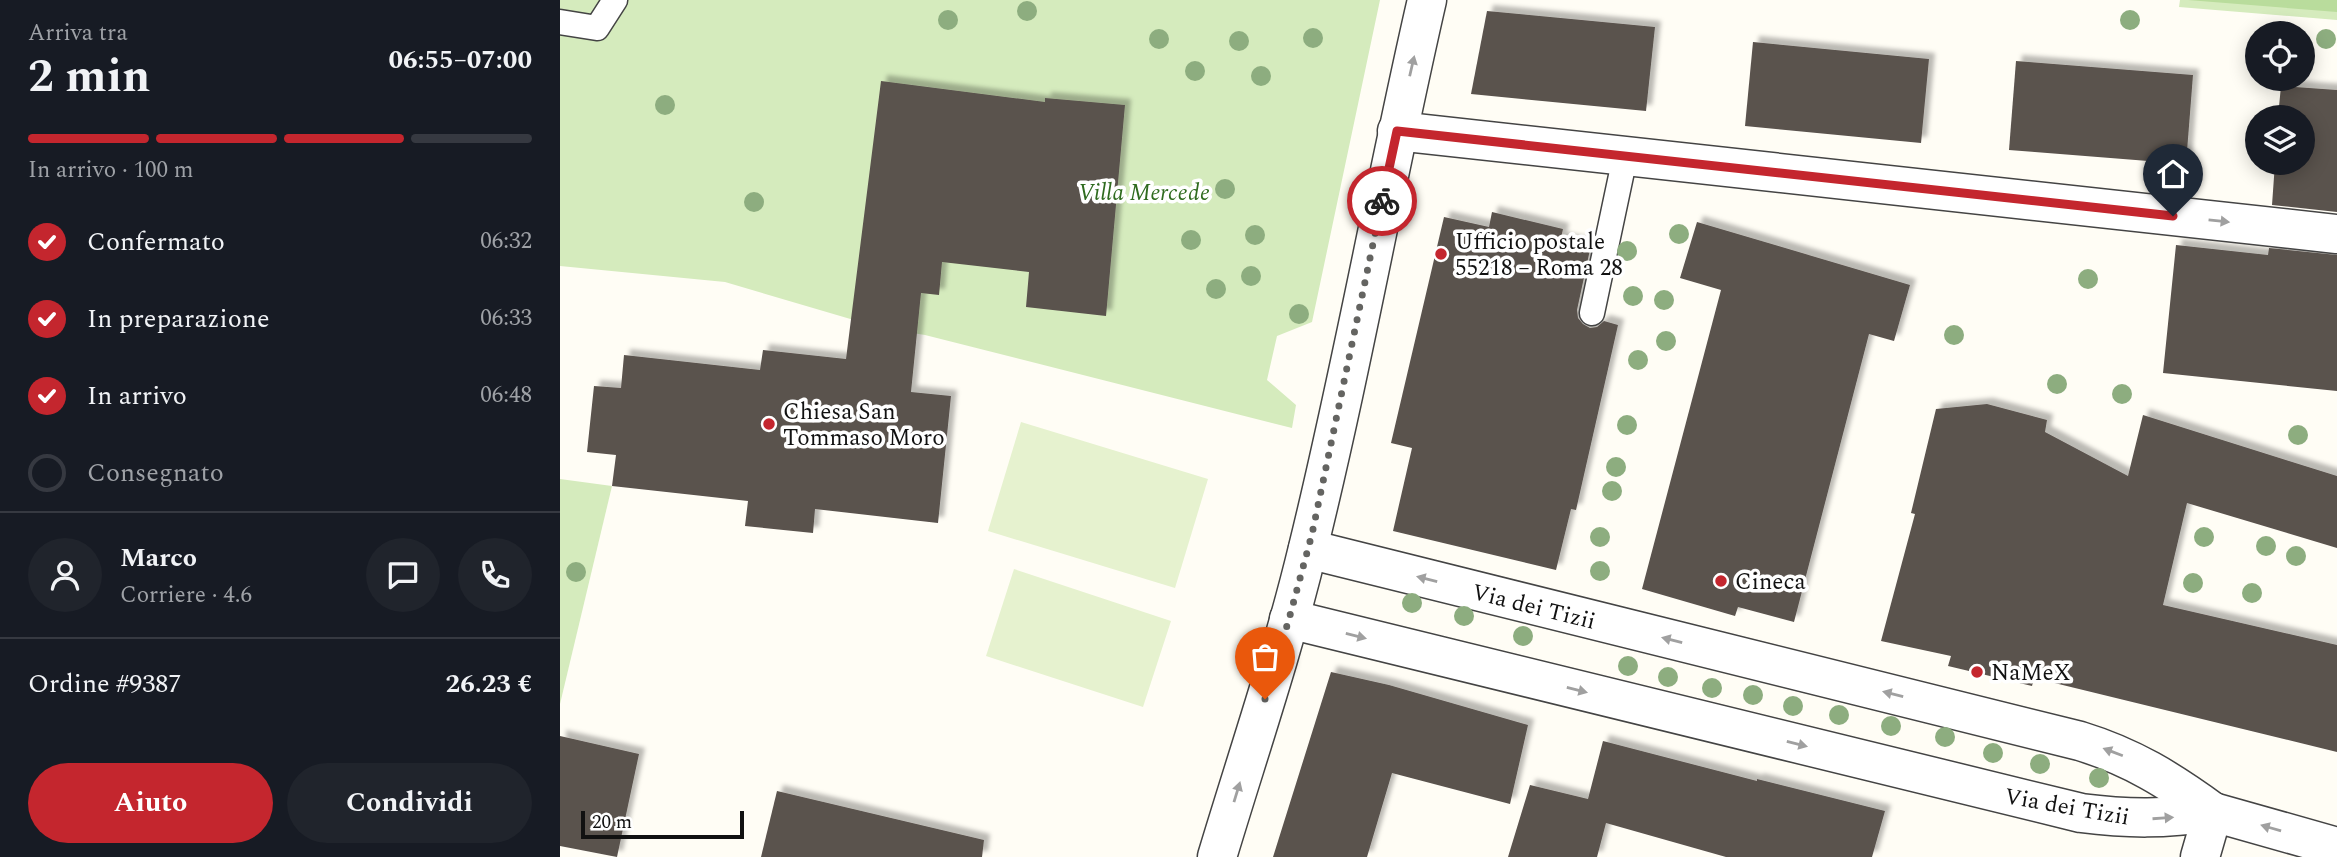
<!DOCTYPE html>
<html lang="it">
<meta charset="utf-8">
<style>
body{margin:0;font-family:Spectral,serif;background:#20242c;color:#f1f3f6;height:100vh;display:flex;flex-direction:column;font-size:26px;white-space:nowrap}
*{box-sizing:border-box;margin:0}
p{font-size:23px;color:#9ea1a6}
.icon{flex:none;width:38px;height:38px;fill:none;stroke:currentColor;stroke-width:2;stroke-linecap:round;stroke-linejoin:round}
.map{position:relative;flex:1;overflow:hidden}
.side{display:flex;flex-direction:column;background:#171b24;width:560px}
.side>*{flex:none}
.tools{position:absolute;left:1685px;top:21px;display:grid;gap:14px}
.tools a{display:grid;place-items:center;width:70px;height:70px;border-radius:50%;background:#171b24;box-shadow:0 4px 18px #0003;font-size:35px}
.scale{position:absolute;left:21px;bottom:18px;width:163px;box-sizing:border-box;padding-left:7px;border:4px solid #111;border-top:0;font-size:19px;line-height:24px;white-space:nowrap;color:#111;-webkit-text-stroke:5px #fff;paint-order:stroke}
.pin{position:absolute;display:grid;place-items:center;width:60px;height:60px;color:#fff;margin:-72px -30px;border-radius:50% 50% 50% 0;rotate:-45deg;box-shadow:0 0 7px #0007}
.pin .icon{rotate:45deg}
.courier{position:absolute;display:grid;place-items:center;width:70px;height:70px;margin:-35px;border:5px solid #c4262e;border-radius:50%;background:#fff;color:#222;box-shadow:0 2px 9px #0007}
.headline em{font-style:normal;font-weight:700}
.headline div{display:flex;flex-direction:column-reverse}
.headline{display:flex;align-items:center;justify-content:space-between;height:119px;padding:0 28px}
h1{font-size:46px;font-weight:700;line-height:52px}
.bar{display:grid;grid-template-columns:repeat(4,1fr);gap:10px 7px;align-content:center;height:84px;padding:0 28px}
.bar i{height:9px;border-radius:5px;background:#363941}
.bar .selected{background:#c4262e}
.bar p{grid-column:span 4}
.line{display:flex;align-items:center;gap:18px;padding:0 28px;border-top:2px solid #363941}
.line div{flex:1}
.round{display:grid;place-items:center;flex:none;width:74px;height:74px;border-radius:37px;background:#20242c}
ol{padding:0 28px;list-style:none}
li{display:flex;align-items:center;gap:21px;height:77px}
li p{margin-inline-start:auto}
li .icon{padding:7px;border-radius:50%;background:#c4262e;color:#fff;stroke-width:4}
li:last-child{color:#9ea1a6}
li i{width:38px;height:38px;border:4px solid #363941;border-radius:50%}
.button{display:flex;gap:14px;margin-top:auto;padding:14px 28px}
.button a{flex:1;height:80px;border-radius:42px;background:#c4262e;color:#fff;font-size:28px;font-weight:700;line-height:80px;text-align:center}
.button a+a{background:#20242c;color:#f1f3f6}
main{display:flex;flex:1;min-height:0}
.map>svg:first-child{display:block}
.green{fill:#d5ebbd}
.forest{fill:#b9dc9c}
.pitch{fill:#e6f2cf}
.building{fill:#5a524d;filter:url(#shadow)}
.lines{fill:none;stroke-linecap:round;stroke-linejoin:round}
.lane-casing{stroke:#444;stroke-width:27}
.street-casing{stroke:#444;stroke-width:41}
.lane{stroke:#fff;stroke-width:24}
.street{stroke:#fff;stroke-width:38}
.tree{fill:#8dad7f}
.oneway{fill:#a0a0a0}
.done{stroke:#646461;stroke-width:7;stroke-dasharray:0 12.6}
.route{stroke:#c4262e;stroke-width:9}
.poi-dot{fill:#c4262e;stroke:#fff;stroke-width:2.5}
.labels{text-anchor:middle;stroke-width:7;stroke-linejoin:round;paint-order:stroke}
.park-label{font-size:23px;font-style:italic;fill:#2f6b1f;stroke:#fff}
.poi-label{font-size:23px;fill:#111;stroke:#fff;text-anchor:start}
.street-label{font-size:23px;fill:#111;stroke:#fff}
</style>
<main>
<section class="side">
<div class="headline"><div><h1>2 min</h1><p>Arriva tra</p></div><em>06:55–07:00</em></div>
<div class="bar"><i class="selected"></i><i class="selected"></i><i class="selected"></i><i></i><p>In arrivo · 100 m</p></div>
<ol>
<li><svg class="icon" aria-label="check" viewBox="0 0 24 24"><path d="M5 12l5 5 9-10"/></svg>Confermato<p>06:32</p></li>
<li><svg class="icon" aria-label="check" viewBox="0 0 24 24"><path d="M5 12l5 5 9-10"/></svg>In preparazione<p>06:33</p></li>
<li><svg class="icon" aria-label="check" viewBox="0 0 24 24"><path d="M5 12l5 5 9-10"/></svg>In arrivo<p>06:48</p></li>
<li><i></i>Consegnato</li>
</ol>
<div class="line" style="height:126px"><a class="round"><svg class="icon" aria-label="person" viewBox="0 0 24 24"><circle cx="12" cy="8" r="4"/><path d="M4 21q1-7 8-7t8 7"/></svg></a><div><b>Marco</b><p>Corriere · 4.6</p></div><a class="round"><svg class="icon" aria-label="chat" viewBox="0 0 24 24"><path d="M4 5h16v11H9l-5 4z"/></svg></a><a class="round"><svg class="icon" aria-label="phone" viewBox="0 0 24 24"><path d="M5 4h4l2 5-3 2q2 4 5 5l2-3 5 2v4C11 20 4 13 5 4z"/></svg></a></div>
<div class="line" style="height:91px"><div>Ordine #9387</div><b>26.23 €</b></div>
<div class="button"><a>Aiuto</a><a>Condividi</a></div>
</section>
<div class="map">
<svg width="1777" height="857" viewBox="0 0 1777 857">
<defs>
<filter id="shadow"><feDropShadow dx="6" dy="-6" stdDeviation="2" flood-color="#0004"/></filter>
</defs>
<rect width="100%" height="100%" fill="#fffdf5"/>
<g class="green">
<path d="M 0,0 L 820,0 L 752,322 L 717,336 L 707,380 L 736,405 L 732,428 L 365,335 L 321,328 L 165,282 L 0,266 Z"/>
<path d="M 1620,0 L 1777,0 L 1777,20 L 1619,7 Z"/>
<path d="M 0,479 L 52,486 L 0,704 Z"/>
</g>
<path class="forest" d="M 1628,0 L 1777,0 L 1777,12 Z"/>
<g class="pitch">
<path d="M 461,422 L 648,479 L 615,588 L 428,531 Z"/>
<path d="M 454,569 L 611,621 L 583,707 L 426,656 Z"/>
</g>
<g class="building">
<path d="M 927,11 L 1095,27 L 1086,111 L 911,94 Z"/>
<path d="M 1193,42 L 1369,59 L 1361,143 L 1185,126 Z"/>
<path d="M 1456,61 L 1633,75 L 1626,164 L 1449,150 Z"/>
<path d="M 321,81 L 485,102 L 485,98 L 565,105 L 546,316 L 466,307 L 469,272 L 382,262 L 379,295 L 361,293 L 351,392 L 391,396 L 378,523 L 255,509 L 253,533 L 185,526 L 188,501 L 52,486 L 56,455 L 27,452 L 34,386 L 61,388 L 64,355 L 200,370 L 203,350 L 286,359 Z"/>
<path d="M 1721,86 L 1777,90 L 1777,212 L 1712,205 L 1715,163 L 1743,163 L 1743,117 L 1718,117 Z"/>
<path d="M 932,212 L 1003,229 L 1001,238 L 1031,245 L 1017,310 L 1018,318 L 1023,324 L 1030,328 L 1037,327 L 1044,321 L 1058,325 L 1016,510 L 1011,509 L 996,570 L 833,531 L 852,448 L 831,443 L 884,217 L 929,227 Z"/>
<path d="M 1137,222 L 1350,285 L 1334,341 L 1309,334 L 1234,622 L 1178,607 L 1175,616 L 1082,589 L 1161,290 L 1120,278 Z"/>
<path d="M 1616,245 L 1708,255 L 1709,248 L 1777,255 L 1777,391 L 1603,373 Z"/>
<path d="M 1427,404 L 1487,420 L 1485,432 L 1568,476 L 1583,415 L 1777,476 L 1777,548 L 1627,503 L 1603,605 L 1777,645 L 1777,752 L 1474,678 L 1472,686 L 1388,666 L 1391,656 L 1321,641 L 1355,514 L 1351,513 L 1376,409 Z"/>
<path d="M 771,672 L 829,685 L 968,725 L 950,804 L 832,773 L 807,857 L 713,857 Z"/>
<path d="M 0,736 L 79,754 L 57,857 L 0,846 Z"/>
<path d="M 1043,741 L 1197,781 L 1197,779 L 1325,811 L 1312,857 L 1166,857 L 1046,823 L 1037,857 L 948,857 L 970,785 L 1028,799 Z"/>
<path d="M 217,791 L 424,840 L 422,857 L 201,857 Z"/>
</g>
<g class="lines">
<defs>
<g id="lane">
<path d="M 0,22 L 37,28 L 55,0"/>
<path d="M 1032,313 L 1065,157"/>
</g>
<g id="street">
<path d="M 837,131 L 1777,234"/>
<path d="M 748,549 L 1520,741 C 1572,757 1609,780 1653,812"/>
<path d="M 729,619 L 1521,813 C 1569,819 1605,819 1653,812"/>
<path d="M 657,857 C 688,754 723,652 748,548 C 793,366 825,182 867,0"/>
<path d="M 1640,857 L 1653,812 L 1777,847"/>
</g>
</defs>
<use href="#lane" class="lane-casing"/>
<use href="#street" class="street-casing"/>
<use href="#lane" class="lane"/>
<use href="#street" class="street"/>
</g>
<g class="tree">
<circle cx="467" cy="11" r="10"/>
<circle cx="388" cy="20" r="10"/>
<circle cx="1570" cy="20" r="10"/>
<circle cx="753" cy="38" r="10"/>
<circle cx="599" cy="39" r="10"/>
<circle cx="1766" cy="39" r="10"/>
<circle cx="679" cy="41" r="10"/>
<circle cx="635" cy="71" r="10"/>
<circle cx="701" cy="76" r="10"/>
<circle cx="105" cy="105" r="10"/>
<circle cx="665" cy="189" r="10"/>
<circle cx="194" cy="202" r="10"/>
<circle cx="1119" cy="234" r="10"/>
<circle cx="695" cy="235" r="10"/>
<circle cx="631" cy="240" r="10"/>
<circle cx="1067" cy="251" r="10"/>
<circle cx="691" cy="276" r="10"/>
<circle cx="1528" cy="279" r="10"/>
<circle cx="656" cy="289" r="10"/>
<circle cx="1073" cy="296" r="10"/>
<circle cx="1104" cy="300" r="10"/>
<circle cx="739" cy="314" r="10"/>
<circle cx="1394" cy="335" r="10"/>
<circle cx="1106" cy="341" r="10"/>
<circle cx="1078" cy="360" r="10"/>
<circle cx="1497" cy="384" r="10"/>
<circle cx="1562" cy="394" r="10"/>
<circle cx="1067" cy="425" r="10"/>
<circle cx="1738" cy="435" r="10"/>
<circle cx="1056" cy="467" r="10"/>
<circle cx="1052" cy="491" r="10"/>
<circle cx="1040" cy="537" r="10"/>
<circle cx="1644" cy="537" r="10"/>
<circle cx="1706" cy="546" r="10"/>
<circle cx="1736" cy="556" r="10"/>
<circle cx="1040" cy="571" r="10"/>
<circle cx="16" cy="572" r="10"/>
<circle cx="1633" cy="583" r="10"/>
<circle cx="1692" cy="593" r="10"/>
<circle cx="852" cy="603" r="10"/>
<circle cx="904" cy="616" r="10"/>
<circle cx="963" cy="636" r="10"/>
<circle cx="1068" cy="666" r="10"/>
<circle cx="1108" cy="677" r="10"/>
<circle cx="1152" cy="688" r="10"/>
<circle cx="1193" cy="695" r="10"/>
<circle cx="1233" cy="706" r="10"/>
<circle cx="1279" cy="715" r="10"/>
<circle cx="1331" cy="726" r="10"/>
<circle cx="1385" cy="737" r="10"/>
<circle cx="1433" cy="753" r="10"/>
<circle cx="1480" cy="764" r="10"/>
<circle cx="1539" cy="778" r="10"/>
</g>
<defs><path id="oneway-solid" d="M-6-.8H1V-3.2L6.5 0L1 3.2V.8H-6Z" transform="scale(1.75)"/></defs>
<g class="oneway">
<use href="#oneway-solid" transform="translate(852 66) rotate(-77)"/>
<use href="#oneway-solid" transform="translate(1659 221) rotate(6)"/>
<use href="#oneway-solid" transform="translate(867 579) rotate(-166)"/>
<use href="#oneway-solid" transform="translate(796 636) rotate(14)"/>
<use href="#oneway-solid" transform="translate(1112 640) rotate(-166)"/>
<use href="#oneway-solid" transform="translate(1017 690) rotate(14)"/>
<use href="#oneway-solid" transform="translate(1333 694) rotate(-166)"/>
<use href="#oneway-solid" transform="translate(1237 744) rotate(14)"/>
<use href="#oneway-solid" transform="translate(1553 752) rotate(-159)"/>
<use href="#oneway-solid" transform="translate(677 792) rotate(-73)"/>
<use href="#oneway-solid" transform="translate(1603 818) rotate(-4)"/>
<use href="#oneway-solid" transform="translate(1711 828) rotate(-164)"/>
</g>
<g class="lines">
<path class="done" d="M 705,699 L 729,619 L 752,534 L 822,201"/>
<path class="route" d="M 822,201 L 837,131 L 1613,216"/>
</g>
<g class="poi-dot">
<circle cx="881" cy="254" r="7"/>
<circle cx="209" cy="424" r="7"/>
<circle cx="1161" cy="581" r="7"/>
<circle cx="1417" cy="672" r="7"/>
</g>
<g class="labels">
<g class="park-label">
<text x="584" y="200">Villa Mercede</text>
</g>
<g class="poi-label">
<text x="895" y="249">Ufficio postale<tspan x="895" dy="26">55218 – Roma 28</tspan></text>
<text x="223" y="419">Chiesa San<tspan x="223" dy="26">Tommaso Moro</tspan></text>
<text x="1175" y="589">Cineca</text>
<text x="1431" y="680">NaMeX</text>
</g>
<g class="street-label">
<text transform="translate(974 606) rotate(14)" y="8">Via dei Tizii</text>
<text transform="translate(1507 806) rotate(10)" y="8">Via dei Tizii</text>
</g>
</g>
</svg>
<div class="tools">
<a><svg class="icon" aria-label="locate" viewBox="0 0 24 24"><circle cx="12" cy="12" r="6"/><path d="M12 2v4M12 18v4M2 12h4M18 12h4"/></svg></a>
<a><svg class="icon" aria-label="layers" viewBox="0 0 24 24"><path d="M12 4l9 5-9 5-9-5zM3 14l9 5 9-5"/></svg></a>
</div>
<div class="scale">20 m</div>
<div class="pin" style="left:705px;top:699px;background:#ea580c"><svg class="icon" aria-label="bag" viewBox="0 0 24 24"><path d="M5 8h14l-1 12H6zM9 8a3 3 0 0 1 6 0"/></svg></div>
<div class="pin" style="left:1613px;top:216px;background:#1f2937"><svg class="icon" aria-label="home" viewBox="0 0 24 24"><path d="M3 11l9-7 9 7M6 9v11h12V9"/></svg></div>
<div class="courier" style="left:822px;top:201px"><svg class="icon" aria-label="bike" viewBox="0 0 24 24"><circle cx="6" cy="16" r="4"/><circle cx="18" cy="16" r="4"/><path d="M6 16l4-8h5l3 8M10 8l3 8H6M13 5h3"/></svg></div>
</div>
</main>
